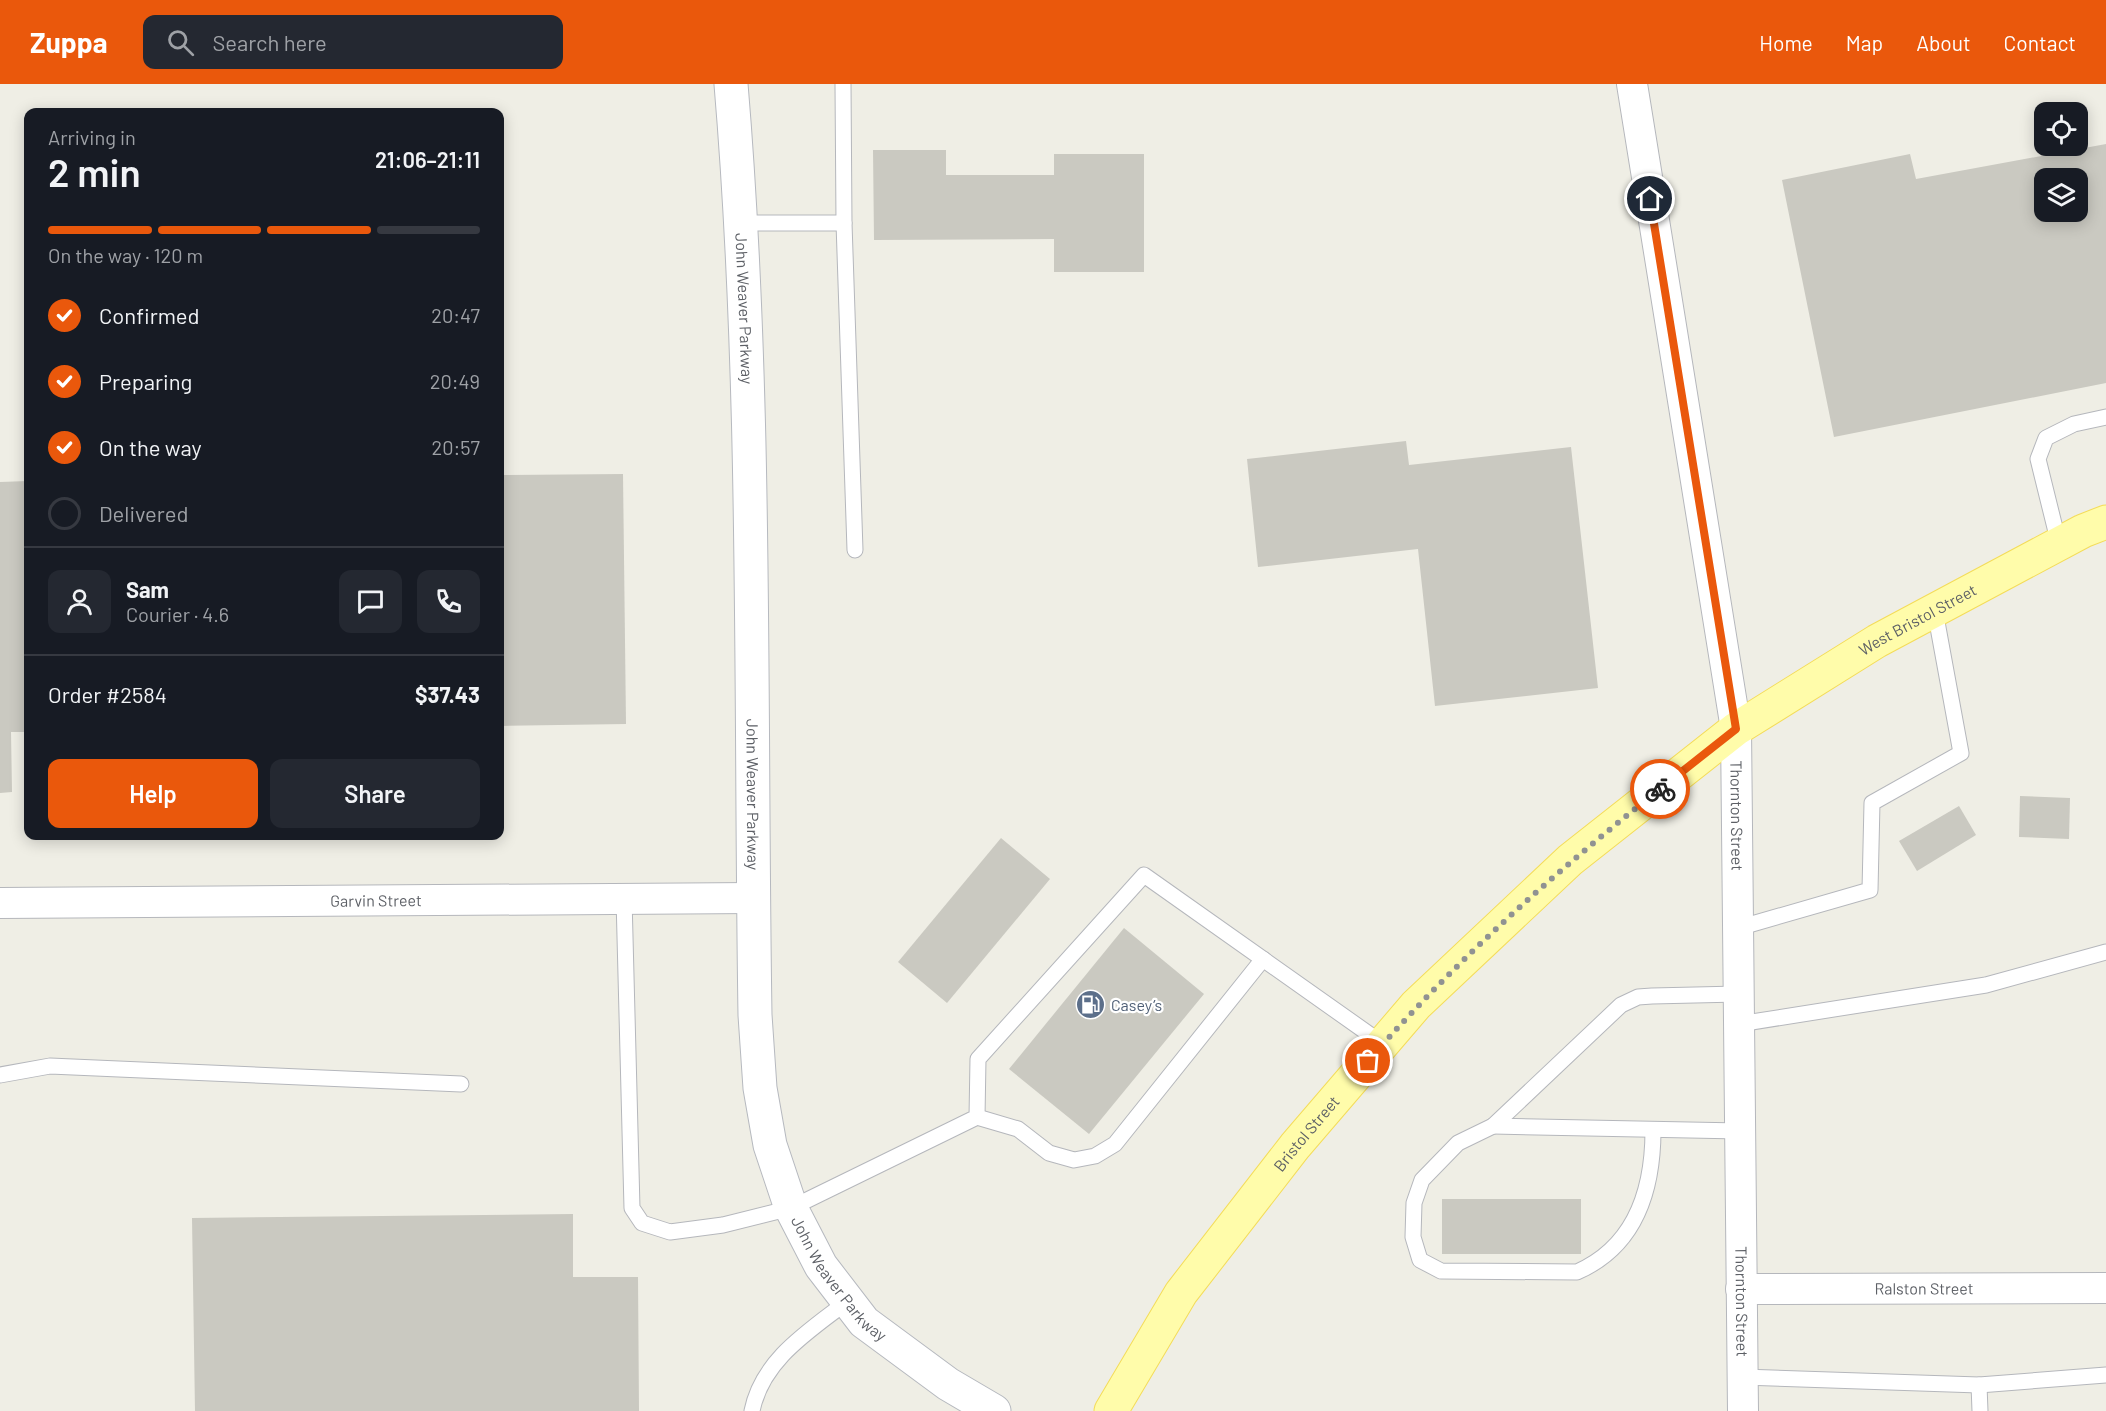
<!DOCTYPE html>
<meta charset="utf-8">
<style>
body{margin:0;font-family:Barlow,sans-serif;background:#242831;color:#f1f3f6;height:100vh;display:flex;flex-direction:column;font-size:22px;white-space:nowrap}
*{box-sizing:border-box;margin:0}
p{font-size:20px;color:#9ea1a6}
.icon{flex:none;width:33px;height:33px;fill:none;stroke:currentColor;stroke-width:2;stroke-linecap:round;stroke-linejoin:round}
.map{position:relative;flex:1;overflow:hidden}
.side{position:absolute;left:24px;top:24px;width:480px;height:732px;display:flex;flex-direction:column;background:#171b24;border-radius:12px;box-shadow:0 3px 15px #0003}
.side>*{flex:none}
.tools{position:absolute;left:2034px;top:18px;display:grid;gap:12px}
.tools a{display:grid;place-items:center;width:54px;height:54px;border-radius:12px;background:#171b24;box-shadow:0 3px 15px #0003;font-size:30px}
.pin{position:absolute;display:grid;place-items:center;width:51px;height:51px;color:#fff;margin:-26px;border:3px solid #fff;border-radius:50%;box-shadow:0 2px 6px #0007}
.courier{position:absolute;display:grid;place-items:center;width:60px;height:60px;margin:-30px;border:4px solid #ea580c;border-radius:50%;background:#fff;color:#222;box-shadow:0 2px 8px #0007}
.head em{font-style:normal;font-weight:600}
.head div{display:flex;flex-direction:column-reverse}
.head{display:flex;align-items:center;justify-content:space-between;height:102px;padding:0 24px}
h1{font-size:39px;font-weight:600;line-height:45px}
.bar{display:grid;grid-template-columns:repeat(4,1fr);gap:9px 6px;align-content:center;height:72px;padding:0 24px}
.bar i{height:8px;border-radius:4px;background:#363941}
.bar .on{background:#ea580c}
.bar p{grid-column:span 4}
.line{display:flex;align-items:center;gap:15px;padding:0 24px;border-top:2px solid #363941}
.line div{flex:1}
.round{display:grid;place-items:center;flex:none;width:63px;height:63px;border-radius:12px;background:#242831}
ol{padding:0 24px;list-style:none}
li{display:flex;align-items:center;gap:18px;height:66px}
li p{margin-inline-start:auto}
li .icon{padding:6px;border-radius:50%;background:#ea580c;color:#fff;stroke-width:4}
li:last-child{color:#9ea1a6}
li i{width:33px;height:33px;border:3px solid #363941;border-radius:50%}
.cta{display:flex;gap:12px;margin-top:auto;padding:12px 24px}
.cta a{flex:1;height:69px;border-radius:12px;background:#ea580c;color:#fff;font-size:24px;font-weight:600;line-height:69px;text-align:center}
.cta a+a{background:#242831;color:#f1f3f6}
header{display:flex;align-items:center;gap:36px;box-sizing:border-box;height:84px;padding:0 30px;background:#ea580c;color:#fff}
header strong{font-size:28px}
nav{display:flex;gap:33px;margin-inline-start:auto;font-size:21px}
.search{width:420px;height:54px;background:#242831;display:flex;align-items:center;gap:15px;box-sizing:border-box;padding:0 21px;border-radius:12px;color:#9ea1a6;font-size:22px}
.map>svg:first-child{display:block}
.building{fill:#cac9c1;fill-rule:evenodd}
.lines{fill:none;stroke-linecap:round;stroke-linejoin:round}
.lane-casing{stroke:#b5b7bc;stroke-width:17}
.street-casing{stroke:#b5b7bc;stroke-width:32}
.secondary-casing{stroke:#b6b9bf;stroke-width:35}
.primary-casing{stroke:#f4dc59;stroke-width:35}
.lane{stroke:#fff;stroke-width:15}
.street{stroke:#fff;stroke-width:30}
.secondary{stroke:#fff;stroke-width:33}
.primary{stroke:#fffcaa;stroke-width:33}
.done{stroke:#909292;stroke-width:6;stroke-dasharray:0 10.8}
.route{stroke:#ea580c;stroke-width:8}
.labels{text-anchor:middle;stroke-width:4.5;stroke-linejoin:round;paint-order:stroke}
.street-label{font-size:16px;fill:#5d6066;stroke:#fff}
.service-label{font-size:16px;fill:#4e5e75;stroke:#fff;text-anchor:start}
</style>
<header>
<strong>Zuppa</strong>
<div class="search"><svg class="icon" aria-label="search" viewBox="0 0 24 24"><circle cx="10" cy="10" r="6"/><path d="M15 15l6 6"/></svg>Search here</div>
<nav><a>Home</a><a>Map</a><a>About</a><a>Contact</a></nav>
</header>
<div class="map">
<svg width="2106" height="1327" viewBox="0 0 2106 1327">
<rect width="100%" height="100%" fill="#efeee5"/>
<g class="building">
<path d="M 2106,60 L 2106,299 L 1834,353 L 1782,96 L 1910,70 L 1916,95 ZM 2044,94 L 2078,94 L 2078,128 L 2044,128 Z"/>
<path d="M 873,66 L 946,66 L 946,91 L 1054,91 L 1054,70 L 1144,70 L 1144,188 L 1054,188 L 1054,155 L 874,156 Z"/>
<path d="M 1406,357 L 1409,381 L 1571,363 L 1598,604 L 1435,622 L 1418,465 L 1258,483 L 1247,375 Z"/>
<path d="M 623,390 L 626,640 L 500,642 L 500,391 Z"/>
<path d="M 28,397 L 28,648 L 11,648 L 12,708 L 0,709 L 0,398 Z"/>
<path d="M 2020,712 L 2070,714 L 2069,755 L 2019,753 Z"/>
<path d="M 1959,722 L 1976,751 L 1917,787 L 1899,757 Z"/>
<path d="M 1001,754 L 1050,795 L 947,919 L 898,878 Z"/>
<path d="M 1124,844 L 1204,910 L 1089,1050 L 1009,985 Z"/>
<rect x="1442" y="1115" width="139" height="55"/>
<path d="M 573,1130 L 573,1193 L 638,1193 L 639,1327 L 195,1327 L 192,1134 Z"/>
</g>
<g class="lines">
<defs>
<g id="lane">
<path d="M 742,139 L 844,139 L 843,0"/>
<path d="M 844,139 L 855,466"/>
<path d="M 2059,460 L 2038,375 L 2046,354 L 2074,340 L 2106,333"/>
<path d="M 624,814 L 632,1124 L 642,1139 L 670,1148 L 723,1141 L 791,1124 L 977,1033 L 978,975 L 1144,791 L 1383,960"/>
<path d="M 1738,844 L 1870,806 L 1872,719 L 1961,669 L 1935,527"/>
<path d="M 1738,910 L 1652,912 L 1638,913 L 1621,921 L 1493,1042 L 1740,1047"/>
<path d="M 1739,940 L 1986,901 L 2106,868"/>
<path d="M 0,991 L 50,982 L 461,1000"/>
<path d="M 977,1033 L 1018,1045 L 1049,1069 L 1074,1076 L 1095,1072 L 1115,1060 L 1263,875"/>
<path d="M 1493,1042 L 1458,1059 L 1422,1096 L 1414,1119 L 1413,1153 L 1420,1176 L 1441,1187 L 1577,1188 C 1636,1162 1653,1106 1653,1046"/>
<path d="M 1742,1293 L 1979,1301 L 2106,1291"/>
<path d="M 1979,1301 L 1980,1327"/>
<path d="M 752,1327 C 762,1276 809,1247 848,1217"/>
</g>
<g id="street">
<path id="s1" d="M 1632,0 L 1736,645 L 1743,1327"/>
<path id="s2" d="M 0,819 L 753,814"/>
<path id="s3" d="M 1741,1205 L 2106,1204"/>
</g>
<g id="secondary">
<path id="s4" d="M 731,0 C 757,309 750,620 755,931 L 760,1004 L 770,1061 L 791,1124 L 821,1182 L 864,1238 L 948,1300 L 994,1327"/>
</g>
<g id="primary">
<path id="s5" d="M 1111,1327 L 1181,1209 L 1295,1062 L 1416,921 L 1570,776 L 1736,645 L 1877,557 L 2083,447 L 2106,438"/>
</g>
</defs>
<use href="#lane" class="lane-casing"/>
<use href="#street" class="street-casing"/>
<use href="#secondary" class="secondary-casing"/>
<use href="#primary" class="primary-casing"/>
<use href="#lane" class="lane"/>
<use href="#street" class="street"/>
<use href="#secondary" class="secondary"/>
<use href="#primary" class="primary"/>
</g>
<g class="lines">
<path class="done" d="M 1368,977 C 1456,876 1556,787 1660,705"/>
<path class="route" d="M 1650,115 L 1736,645 L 1660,705"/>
</g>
<defs>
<symbol id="fuel-disc" viewBox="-11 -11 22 22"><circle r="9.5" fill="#5c6f8a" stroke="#fff"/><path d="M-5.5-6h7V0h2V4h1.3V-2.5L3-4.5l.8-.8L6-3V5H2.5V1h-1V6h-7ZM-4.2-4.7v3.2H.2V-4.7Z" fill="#fff"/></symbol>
</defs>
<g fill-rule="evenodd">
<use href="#fuel-disc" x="1074" y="904" width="33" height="33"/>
</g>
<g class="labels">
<g class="street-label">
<text dy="6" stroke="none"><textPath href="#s4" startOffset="225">John Weaver Parkway</textPath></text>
<text dy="6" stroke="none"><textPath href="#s5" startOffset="1144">West Bristol Street</textPath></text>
<text dy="6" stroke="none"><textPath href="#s4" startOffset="711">John Weaver Parkway</textPath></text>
<text dy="6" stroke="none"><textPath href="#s1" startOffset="740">Thornton Street</textPath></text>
<text dy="6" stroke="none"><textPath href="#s2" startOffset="376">Garvin Street</textPath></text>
<text dy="6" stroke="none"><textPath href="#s5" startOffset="340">Bristol Street</textPath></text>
<text dy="6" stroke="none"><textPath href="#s4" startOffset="1215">John Weaver Parkway</textPath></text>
<text dy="6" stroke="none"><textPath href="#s3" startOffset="183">Ralston Street</textPath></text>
<text dy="6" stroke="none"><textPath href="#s1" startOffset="1226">Thornton Street</textPath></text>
</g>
<g class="service-label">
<text x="1111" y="927">Casey’s</text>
</g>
</g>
</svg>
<div class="tools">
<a><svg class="icon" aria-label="locate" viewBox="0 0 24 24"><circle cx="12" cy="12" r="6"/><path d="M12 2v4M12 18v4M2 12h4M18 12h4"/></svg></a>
<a><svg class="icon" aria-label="layers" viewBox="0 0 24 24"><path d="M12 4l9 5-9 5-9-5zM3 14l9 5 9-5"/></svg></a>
</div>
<div class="pin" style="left:1368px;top:977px;background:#ea580c"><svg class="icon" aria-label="bag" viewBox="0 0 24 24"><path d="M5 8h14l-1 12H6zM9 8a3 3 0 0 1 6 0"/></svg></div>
<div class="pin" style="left:1650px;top:115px;background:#1f2937"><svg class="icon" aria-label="home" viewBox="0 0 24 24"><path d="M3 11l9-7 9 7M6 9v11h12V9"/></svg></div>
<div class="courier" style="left:1660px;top:705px"><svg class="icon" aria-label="bike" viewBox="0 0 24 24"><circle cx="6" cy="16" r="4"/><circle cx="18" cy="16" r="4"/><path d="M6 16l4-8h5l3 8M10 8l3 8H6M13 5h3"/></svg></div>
<section class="side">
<div class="head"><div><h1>2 min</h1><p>Arriving in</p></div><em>21:06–21:11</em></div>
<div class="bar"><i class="on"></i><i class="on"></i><i class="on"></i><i></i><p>On the way · 120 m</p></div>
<ol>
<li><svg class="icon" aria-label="check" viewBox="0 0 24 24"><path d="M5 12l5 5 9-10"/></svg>Confirmed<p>20:47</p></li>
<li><svg class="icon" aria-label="check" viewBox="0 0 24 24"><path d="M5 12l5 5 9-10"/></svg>Preparing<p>20:49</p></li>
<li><svg class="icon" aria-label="check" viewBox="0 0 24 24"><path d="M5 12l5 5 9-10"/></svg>On the way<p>20:57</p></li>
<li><i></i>Delivered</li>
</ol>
<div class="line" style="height:108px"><a class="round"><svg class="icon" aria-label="person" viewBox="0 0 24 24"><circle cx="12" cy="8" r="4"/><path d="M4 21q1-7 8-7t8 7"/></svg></a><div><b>Sam</b><p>Courier · 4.6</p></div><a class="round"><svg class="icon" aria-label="chat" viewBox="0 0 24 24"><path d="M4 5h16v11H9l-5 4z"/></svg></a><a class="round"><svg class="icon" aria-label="phone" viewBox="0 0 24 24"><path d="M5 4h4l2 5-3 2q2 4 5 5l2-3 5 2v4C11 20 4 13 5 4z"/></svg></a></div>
<div class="line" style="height:78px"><div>Order #2584</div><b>$37.43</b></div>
<div class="cta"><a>Help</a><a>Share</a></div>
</section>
</div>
